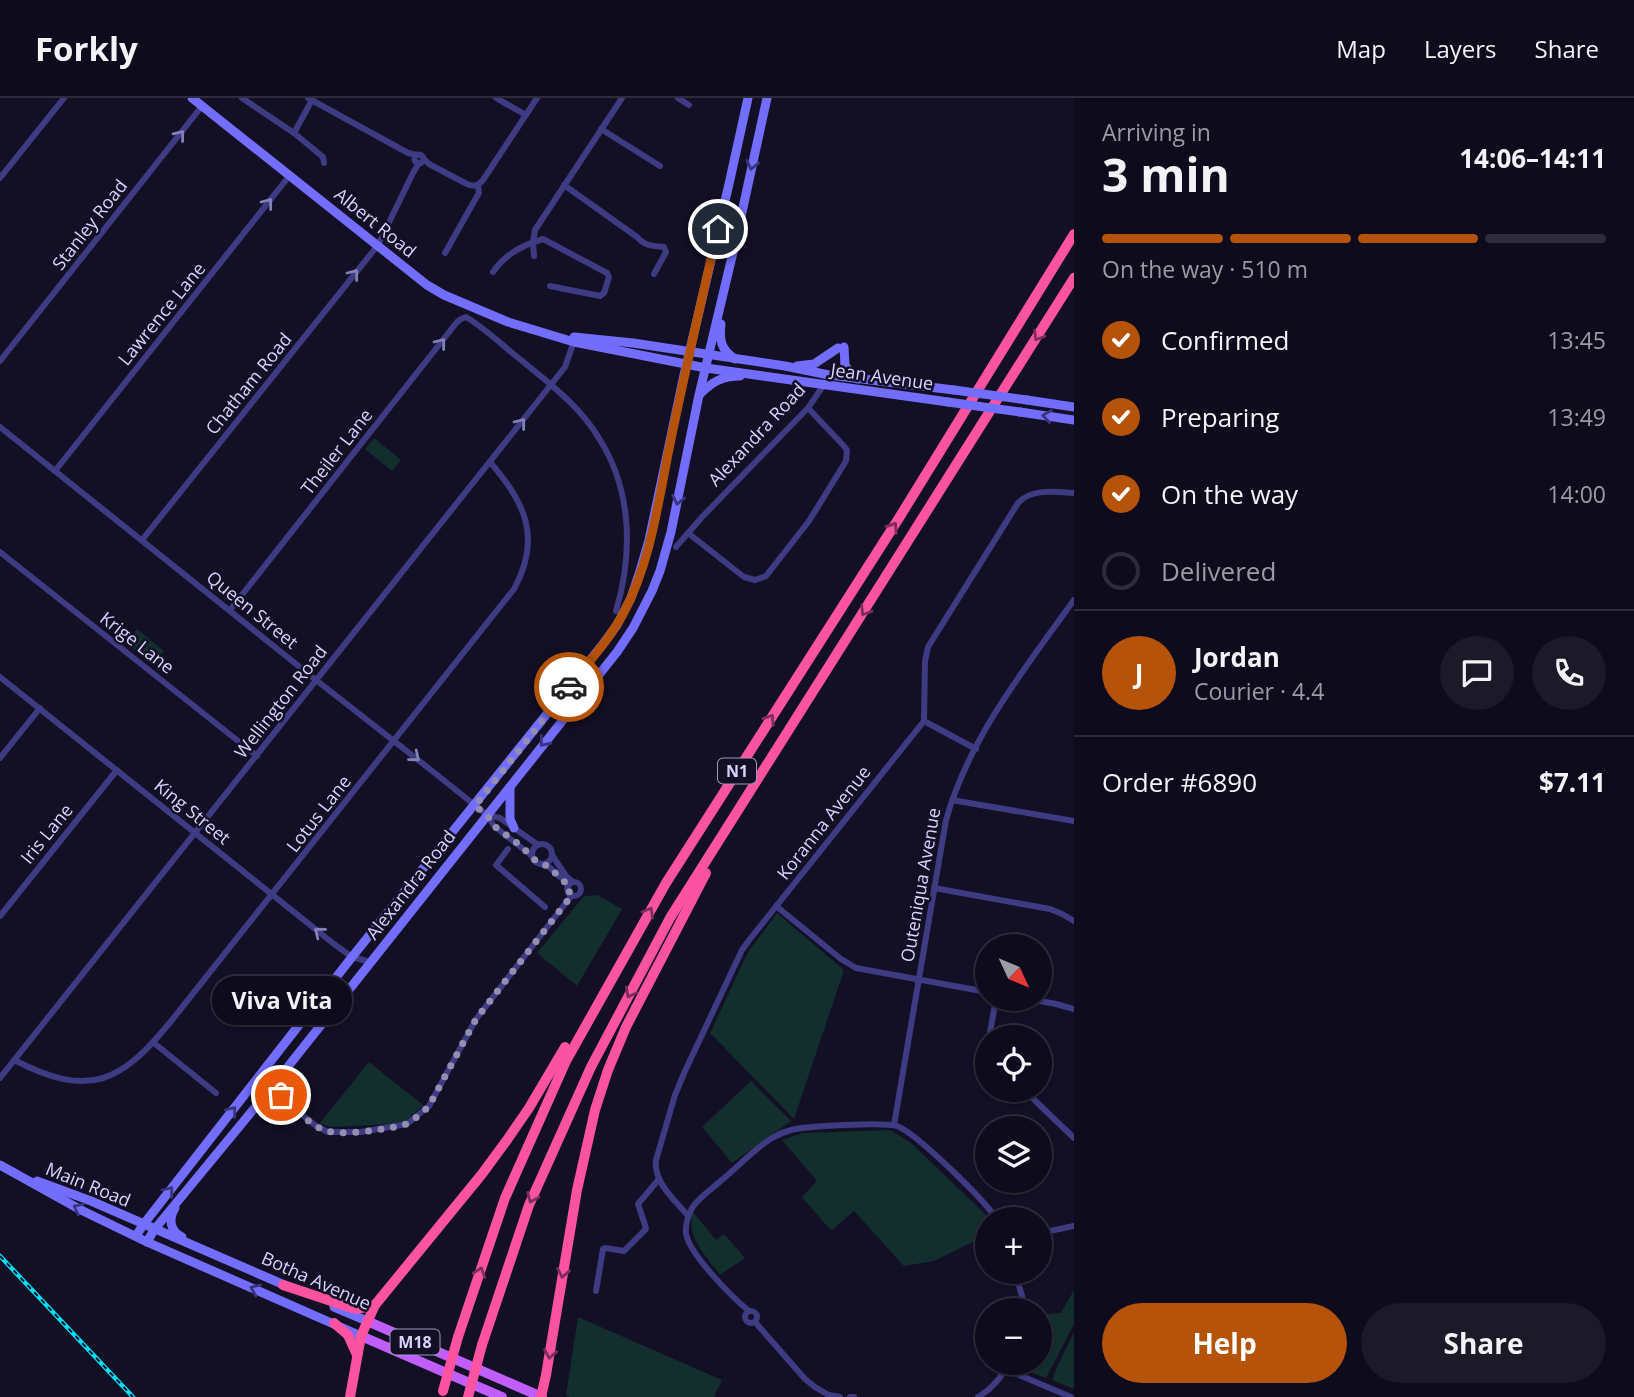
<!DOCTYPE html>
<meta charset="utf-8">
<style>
body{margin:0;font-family:"Open Sans",sans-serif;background:#1c1929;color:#f1f3f6;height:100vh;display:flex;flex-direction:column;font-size:26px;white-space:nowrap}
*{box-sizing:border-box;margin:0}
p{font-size:23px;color:#9b9ba3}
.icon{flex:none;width:38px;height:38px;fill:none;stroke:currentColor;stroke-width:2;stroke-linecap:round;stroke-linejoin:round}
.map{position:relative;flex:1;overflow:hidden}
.sheet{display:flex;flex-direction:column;background:#0e0b1c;width:560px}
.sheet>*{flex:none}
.needle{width:46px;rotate:134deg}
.tools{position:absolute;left:975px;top:836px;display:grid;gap:14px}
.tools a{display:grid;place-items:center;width:77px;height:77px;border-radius:50%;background:#0e0b1c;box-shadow:0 2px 5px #0004,0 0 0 2px #2e2b3b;font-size:35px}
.pin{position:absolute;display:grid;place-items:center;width:60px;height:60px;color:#fff;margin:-30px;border:4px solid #fff;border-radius:50%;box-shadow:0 2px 7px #0007}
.courier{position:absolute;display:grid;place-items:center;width:70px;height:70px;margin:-35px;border:5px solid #b45309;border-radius:50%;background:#fff;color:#222;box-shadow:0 2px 9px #0007}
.bubble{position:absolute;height:49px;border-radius:24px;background:#0e0b1c;box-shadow:0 2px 5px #0004,0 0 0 2px #2e2b3b;font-size:23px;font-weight:700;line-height:49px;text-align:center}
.summary em{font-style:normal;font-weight:700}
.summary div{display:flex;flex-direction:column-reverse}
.summary{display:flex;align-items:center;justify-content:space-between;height:119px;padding:0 28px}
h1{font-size:46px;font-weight:700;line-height:52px}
.bar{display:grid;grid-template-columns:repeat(4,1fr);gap:10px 7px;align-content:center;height:84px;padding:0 28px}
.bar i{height:9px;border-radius:5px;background:#2e2b3b}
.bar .active{background:#b45309}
.bar p{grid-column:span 4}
.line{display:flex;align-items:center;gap:18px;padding:0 28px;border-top:2px solid #2e2b3b}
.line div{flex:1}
.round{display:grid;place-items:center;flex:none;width:74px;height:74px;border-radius:37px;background:#1c1929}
ol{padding:0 28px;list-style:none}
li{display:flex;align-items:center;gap:21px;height:77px}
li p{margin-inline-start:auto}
li .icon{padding:7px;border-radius:50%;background:#b45309;color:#fff;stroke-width:4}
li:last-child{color:#9b9ba3}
li i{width:38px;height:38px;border:4px solid #2e2b3b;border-radius:50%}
.action{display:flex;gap:14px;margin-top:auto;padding:14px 28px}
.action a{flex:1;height:80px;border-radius:42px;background:#b45309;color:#fff;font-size:28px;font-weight:700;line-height:80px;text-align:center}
.action a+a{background:#1c1929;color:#f1f3f6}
header{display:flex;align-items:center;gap:42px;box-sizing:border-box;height:98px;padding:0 35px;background:#0e0b1c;border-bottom:2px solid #2e2b3b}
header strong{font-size:33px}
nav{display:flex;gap:38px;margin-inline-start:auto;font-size:24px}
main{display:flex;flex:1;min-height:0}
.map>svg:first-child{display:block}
.green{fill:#122e2d}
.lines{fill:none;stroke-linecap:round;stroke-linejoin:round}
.street{stroke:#3e3b82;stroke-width:6}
.secondary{stroke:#726dfb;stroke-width:9}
.primary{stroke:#c15efb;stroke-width:10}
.highway{stroke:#fb52a2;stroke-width:10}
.rail-casing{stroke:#06def7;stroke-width:4.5}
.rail{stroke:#130f25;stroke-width:2;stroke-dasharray:5;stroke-linecap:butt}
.secondary-bridge{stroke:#726dfb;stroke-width:9}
.highway-bridge{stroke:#fb52a2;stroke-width:10}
.oneway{stroke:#8480ba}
.oneway2{stroke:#39357b}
.oneway3{stroke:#7b2d5d}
.done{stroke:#948fb2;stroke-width:7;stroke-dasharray:0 12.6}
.route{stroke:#b45309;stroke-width:9}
.labels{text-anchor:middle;stroke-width:5;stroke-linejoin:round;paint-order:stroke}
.shield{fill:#130f25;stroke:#9e99bd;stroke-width:2}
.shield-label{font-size:16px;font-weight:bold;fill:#d9d4fe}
.street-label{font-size:18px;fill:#d9d4fe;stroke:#130f25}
</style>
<header>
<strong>Forkly</strong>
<nav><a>Map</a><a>Layers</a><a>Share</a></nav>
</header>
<main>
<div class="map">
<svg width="1074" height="1299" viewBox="0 0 1074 1299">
<rect width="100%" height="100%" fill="#130f25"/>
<g class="green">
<path d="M 374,340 L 401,362 L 392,373 L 365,351 Z"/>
<path d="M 137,531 L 164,553 L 152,566 L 126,544 Z"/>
<path d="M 597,797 L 622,811 L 577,888 L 537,855 L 584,798 Z"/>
<path d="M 777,815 L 844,872 L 794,1021 L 710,935 L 748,854 Z"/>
<path d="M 369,964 L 423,1007 L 406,1023 L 396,1026 L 329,1029 L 320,1025 Z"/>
<path d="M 751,983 L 791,1023 L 732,1065 L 702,1029 Z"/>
<path d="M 890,1032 L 910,1044 L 986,1117 L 988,1122 L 987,1122 L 987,1137 L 934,1163 L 904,1168 L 854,1113 L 832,1132 L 827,1128 L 802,1099 L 817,1083 L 782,1042 L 802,1035 Z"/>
<path d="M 693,1114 L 716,1142 L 724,1136 L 745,1160 L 720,1177 C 707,1159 685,1138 693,1114 Z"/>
<path d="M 1074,1192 L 1074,1226 L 1046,1280 L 1015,1268 L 1015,1265 L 1040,1265 L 1040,1217 L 1061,1215 Z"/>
<path d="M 578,1219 L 722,1282 L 714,1299 L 570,1299 L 566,1297 Z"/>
<path d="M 1074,1234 L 1074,1291 L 1052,1282 L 1057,1269 Z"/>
</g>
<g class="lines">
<g class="street">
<path d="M 242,0 L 294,35 L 323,59 L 324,65"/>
<path d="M 308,0 L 408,55 L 417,57"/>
<path d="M 496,0 L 526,17"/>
<path d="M 678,0 L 689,7"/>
<path d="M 601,31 L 660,68"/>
<path d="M 294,35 L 312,2"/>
<circle cx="419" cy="61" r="4.5"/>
<path d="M 423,60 L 429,66 L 467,86 C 474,89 478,88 483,82 L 537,0"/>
<path d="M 0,80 L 64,0"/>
<path d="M 564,87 L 637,139 C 645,148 652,148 664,149 L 666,154 L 654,176"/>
<path d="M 445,155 L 476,100 L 479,95 L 478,87"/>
<path d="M 534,158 L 533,144 L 535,132 L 622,0"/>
<path d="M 493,174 C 505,156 522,147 543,141 L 607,175 L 609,179 L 604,195 L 600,198 L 550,188"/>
<path d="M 0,263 L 202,8"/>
<path d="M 0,329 L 316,582 L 436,676 L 487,717 L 494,728 L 532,758"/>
<path d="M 55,373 L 290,77"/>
<path d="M 688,435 L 744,479 L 755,482 L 766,478 L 809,423 L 846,363 L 847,352 L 843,347 L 808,310"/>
<path d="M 142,442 L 378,147 L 413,75 L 419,65"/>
<path d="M 676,449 L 702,419 L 808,310 L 825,285"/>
<path d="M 0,454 L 257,658"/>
<path d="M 230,512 L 457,224 L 461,221 L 466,219 C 486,231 503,248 521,262 C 550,286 581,309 600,342 C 632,393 633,456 616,513"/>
<path d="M 0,579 L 334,846 L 352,859 L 370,864"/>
<path d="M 924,623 L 976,651"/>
<path d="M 0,660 L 40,610"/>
<path d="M 952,702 L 1074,723"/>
<path d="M 487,717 L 500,720 L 538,747"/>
<circle cx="542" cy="756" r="10"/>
<path d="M 508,751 L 496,767 L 545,809"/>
<path d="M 552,757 L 566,778 L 573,784"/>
<path d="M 541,766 L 548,768 L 569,787"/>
<circle cx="574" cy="791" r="7"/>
<path d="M 934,790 L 1050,811 L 1062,816 L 1074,823"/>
<path d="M 776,808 L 841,861 L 856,870 L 987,894"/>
<path d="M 0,818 L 117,672"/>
<path d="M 1029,901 L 1056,906 L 1074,911"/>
<path d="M 989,940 L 996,901"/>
<path d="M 154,945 L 216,995"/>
<path d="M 14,962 C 90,1001 121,985 172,922 L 514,491 C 542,440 525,404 490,364"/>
<path d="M 282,979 L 279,992 L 284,1002"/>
<path d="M 0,980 L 565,269 L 574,243"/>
<path d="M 1024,992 L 1074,1040"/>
<path d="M 264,1000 L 275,999 L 284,1002 L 316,1028 L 328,1034 L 361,1034 L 407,1026 L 429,1008 L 476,921 L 572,797"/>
<path d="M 894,1027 L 946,722 C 969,640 1025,570 1074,502"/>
<path d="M 688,1118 C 675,1102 653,1084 656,1062 L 675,997 L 685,973 L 742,852 L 750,841 L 924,623 L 925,563 L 928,549 L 1018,405 C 1032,390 1055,394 1074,395"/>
<path d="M 1040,1135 L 1074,1128"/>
<path d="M 1015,1174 L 1022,1198 L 1024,1213"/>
<path d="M 596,1193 L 603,1151 L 605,1150 L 624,1153 L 646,1131 L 645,1127 L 638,1106 L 659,1081"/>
<circle cx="751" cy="1219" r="6"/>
<path d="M 749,1213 C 732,1199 690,1157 686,1136 C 685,1127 688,1118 692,1110 C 699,1099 713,1090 723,1081 C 739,1068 754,1051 772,1040 C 777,1037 784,1034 791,1032 C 805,1028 884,1024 897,1028 C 916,1035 986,1103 997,1122"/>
<path d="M 755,1224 L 805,1281 L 815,1289 L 832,1299"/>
<path d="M 1005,1271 L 1071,1299"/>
<path d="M 829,1297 L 840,1299"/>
<path d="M 850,1299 L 854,1299"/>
<path d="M 978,1299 C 993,1290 1001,1280 1008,1265"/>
</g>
<g class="secondary">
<path d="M 192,0 L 427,187 L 444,197 L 508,224 L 574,244 L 706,270 L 948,304"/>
<path d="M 721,226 C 719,242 721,252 735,261"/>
<path d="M 574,239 L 633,245 L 785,268 L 829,277 L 954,292"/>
<path d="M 844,249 L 845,268 L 858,281"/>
<path d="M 797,268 L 814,266 L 838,250"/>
<path d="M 700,296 C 712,284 722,278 740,278"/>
<path d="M 1027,302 L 1074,309"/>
<path d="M 1020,314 L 1074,322"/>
<path d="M 510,689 L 510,721 L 514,730"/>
<path d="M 0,1067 L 81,1112 L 147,1144 L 361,1238"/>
<path d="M 37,1083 L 91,1103 L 289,1189"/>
<path d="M 175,1110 C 168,1121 170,1133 182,1139"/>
<path d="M 136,1138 L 143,1127 L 352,859 L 603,546 L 617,527 L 631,500 L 640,473 L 649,442 L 684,277 L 729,86 L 748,0"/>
<path d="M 147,1144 L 154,1132 L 271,990 L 617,554 L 633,530 L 652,493 L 660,473 L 671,434 L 699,297 L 735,146 L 767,0"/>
<path d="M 334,1209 L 367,1223"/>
</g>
<g class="primary">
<path d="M 367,1223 L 542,1299"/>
<path d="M 361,1238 L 502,1299"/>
</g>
<g class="highway">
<path d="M 283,1187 L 349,1209 L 358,1211 L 375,1207"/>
<path d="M 334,1225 L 348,1237 L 357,1257"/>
<path d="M 458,1239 L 505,1100 L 566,963 L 666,785 L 899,420 L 1074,136"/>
<path d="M 482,1247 L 529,1107 L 591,969 L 670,820 L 1074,180"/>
<path d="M 350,1299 L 361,1238 L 375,1207 L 482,1076 L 507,1042 L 529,1010 L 565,949"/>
<path d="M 541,1299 L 546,1277 L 577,1092 L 595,1012 L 608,972 L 626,929 L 706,775"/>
</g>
<defs>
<path id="rail" d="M 0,1158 L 133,1299"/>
</defs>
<use href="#rail" class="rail-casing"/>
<use href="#rail" class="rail"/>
<g class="secondary-bridge">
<path d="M 954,292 L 1027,302"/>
<path d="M 948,304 L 1020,314"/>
</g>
<g class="highway-bridge">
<path d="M 443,1293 L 458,1239"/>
<path d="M 468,1299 L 482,1247"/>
</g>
</g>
<defs><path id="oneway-chevron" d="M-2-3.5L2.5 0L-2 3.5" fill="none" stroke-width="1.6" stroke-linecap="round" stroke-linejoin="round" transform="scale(1.75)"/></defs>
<g class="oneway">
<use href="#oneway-chevron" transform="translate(180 37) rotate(-51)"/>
<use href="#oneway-chevron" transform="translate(268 105) rotate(-52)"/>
<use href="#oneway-chevron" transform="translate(354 176) rotate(-52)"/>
<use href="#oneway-chevron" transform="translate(441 245) rotate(-52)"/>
<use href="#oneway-chevron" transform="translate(521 325) rotate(-52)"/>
<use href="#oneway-chevron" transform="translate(415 659) rotate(39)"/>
<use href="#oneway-chevron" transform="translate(319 834) rotate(-141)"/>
</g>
<g class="oneway2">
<use href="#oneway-chevron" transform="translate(752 67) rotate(102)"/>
<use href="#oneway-chevron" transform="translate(1047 318) rotate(-172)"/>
<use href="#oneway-chevron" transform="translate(678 402) rotate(102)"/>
<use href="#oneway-chevron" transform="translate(544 644) rotate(129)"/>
<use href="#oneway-chevron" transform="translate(232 1013) rotate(-52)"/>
<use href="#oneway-chevron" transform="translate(169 1093) rotate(-52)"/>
<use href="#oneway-chevron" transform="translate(78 1110) rotate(-153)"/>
<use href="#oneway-chevron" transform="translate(255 1191) rotate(-157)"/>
</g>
<g class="oneway3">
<use href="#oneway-chevron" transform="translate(1038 238) rotate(122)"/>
<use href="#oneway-chevron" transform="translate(893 429) rotate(-57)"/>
<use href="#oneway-chevron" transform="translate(865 513) rotate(122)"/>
<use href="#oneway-chevron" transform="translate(770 621) rotate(-57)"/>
<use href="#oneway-chevron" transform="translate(649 814) rotate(-60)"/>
<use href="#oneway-chevron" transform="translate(630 895) rotate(118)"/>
<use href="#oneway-chevron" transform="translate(532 1100) rotate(113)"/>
<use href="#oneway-chevron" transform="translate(480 1174) rotate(-71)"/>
<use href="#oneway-chevron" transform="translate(563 1175) rotate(100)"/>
<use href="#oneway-chevron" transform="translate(550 1256) rotate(100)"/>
</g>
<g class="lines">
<path class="done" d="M 281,997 L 284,1002 C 296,1012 309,1026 324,1032 C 341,1039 382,1031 401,1028 C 412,1024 421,1016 429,1008 L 476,921 L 572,797 L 568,792 L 569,788 L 548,768 L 538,765 L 520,747 L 494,728 L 487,717 L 475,708 L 569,589"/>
<path class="route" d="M 569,589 C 588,565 609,542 623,516 C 650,466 658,406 669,351 C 684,277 701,204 718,131"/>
</g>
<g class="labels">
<g class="shield">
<rect x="718" y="660.5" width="38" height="25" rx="5"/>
<rect x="390.5" y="1231.5" width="49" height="25" rx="5"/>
</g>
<g class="shield-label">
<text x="737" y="679">N1</text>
<text x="415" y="1250">M18</text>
</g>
<g class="street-label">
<text transform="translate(375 125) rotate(39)" y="6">Albert Road</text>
<text transform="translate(90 127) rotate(-52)" y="6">Stanley Road</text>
<text transform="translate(162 216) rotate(-51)" y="6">Lawrence Lane</text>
<text transform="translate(882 279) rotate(8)" y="6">Jean Avenue</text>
<text transform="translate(249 286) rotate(-51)" y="6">Chatham Road</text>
<text transform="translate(757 337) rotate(-47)" y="6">Alexandra Road</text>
<text transform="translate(337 354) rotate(-52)" y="6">Theiler Lane</text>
<text transform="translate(252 512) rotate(39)" y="6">Queen Street</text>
<text transform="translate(137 545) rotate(38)" y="6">Krige Lane</text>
<text transform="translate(281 604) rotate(-52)" y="6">Wellington Road</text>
<text transform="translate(192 714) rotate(39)" y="6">King Street</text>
<text transform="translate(319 716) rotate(-52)" y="6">Lotus Lane</text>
<text transform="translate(824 725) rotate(-52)" y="6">Koranna Avenue</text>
<text transform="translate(47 736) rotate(-51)" y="6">Iris Lane</text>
<text transform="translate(411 787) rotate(-52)" y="6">Alexandra Road</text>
<text transform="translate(921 787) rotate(-80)" y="6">Outeniqua Avenue</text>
<text transform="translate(88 1087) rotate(22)" y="6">Main Road</text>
<text transform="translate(316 1183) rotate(24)" y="6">Botha Avenue</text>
</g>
</g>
</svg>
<div class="tools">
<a><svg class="needle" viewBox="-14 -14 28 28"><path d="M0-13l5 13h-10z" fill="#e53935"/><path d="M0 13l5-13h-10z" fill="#9b9ba3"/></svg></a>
<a><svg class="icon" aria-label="locate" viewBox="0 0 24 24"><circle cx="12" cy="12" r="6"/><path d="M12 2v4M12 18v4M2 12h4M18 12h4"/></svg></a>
<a><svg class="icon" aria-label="layers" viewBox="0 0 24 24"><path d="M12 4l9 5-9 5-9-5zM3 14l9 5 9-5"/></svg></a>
<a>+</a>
<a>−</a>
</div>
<div class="pin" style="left:281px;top:997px;background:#ea580c"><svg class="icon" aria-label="bag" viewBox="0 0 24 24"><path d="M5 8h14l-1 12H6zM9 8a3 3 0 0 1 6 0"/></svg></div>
<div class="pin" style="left:718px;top:131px;background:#1f2937"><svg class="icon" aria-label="home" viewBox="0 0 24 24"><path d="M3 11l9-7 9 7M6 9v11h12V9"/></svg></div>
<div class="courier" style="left:569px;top:589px"><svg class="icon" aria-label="car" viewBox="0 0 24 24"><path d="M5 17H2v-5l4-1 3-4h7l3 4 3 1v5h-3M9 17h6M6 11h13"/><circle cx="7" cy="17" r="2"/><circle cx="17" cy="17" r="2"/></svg></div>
<div class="bubble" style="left:212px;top:878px;width:140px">Viva Vita</div>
</div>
<section class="sheet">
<div class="summary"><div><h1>3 min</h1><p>Arriving in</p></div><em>14:06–14:11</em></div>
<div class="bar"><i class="active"></i><i class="active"></i><i class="active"></i><i></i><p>On the way · 510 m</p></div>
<ol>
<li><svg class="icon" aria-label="check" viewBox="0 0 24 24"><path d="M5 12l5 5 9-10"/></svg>Confirmed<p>13:45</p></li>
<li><svg class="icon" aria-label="check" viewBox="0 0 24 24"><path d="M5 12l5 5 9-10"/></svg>Preparing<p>13:49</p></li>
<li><svg class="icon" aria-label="check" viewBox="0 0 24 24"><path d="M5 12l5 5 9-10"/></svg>On the way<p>14:00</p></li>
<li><i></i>Delivered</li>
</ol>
<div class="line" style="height:126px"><b class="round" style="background:#b45309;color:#fff">J</b><div><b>Jordan</b><p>Courier · 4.4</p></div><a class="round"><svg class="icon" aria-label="chat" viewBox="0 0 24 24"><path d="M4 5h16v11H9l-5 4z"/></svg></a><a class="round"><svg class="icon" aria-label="phone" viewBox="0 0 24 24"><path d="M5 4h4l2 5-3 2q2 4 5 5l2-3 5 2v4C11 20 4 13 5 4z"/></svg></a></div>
<div class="line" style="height:91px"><div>Order #6890</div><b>$7.11</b></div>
<div class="action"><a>Help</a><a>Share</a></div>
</section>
</main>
